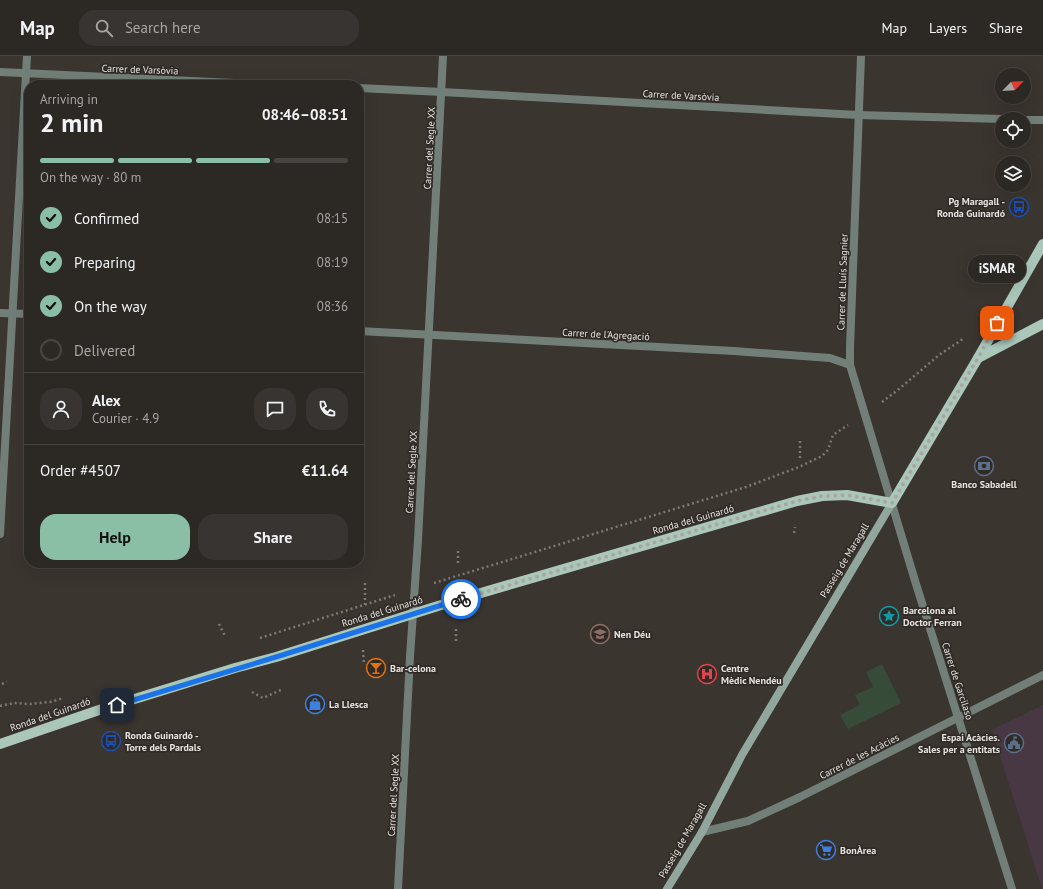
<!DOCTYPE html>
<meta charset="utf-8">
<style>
body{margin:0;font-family:"PT Sans",sans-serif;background:#383431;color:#f1f3f6;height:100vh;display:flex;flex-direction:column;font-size:15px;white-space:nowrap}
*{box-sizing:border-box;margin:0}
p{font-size:13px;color:#a6a6a6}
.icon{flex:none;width:22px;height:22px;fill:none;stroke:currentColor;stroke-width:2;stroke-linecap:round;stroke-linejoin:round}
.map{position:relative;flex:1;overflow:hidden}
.side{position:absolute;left:24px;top:24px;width:340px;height:488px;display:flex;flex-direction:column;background:#2c2824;border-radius:16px;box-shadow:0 4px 16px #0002,0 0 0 1px #484441}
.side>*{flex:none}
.needle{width:26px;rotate:65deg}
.buttons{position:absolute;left:995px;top:12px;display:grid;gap:8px}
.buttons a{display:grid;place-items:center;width:36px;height:36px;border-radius:50%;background:#2c2824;box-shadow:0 4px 16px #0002,0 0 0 1px #484441;font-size:20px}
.pin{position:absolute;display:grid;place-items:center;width:34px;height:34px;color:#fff;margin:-17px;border-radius:8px;box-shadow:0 2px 6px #0006}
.courier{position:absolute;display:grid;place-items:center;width:40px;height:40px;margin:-20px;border:3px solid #1a73e8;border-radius:50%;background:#fff;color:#222;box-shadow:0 1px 5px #0007}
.bubble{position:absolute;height:28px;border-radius:14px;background:#2c2824;box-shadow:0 4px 16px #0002,0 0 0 1px #484441;font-size:13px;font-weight:700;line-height:28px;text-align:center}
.head em{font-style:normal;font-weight:700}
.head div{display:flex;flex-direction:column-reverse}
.head{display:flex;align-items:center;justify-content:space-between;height:68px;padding:0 16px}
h1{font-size:26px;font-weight:700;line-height:30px}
.bar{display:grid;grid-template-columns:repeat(4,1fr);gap:6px 4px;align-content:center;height:48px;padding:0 16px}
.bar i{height:5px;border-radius:3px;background:#484441}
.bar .on{background:#8abfa5}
.bar p{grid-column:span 4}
.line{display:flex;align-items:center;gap:10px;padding:0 16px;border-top:1px solid #484441}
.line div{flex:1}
.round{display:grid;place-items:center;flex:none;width:42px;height:42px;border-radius:16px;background:#383431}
ol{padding:0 16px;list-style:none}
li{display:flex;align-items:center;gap:12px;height:44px}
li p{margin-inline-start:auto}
li .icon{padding:4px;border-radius:50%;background:#8abfa5;color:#111;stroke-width:4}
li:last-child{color:#a6a6a6}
li i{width:22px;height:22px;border:2px solid #484441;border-radius:50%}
.action{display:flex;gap:8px;margin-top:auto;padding:8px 16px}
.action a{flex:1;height:46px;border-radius:16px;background:#8abfa5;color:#111;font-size:16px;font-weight:700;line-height:46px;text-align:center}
.action a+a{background:#383431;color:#f1f3f6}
header{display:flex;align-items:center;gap:24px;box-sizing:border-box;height:56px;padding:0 20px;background:#2c2824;border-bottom:1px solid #484441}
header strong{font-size:19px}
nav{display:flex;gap:22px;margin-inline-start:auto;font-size:14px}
.search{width:280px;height:36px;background:#383431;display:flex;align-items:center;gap:10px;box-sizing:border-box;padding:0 14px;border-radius:16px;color:#a6a6a6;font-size:15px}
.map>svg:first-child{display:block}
.commercial{fill:#483844}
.green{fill:#364b38}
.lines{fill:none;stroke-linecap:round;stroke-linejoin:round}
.path{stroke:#7d7874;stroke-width:2.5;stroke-dasharray:2 3;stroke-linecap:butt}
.minor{stroke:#717f78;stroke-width:8}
.secondary{stroke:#91a79d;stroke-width:8}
.primary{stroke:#aac7ba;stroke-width:10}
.done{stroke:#aaa5a2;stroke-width:4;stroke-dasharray:0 7.2}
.route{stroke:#1a73e8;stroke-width:5}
.labels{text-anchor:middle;stroke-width:3.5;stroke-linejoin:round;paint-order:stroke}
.street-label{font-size:10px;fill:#e5e2df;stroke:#302b26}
.poi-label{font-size:10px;font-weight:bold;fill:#e5e2df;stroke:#302b26;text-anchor:start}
</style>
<header>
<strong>Map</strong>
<div class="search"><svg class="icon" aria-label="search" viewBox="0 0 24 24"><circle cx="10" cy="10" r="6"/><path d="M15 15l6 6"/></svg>Search here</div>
<nav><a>Map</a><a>Layers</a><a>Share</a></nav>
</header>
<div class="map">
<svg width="1043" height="833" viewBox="0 0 1043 833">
<rect width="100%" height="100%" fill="#3b3530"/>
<path class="commercial" d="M 1043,649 L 1043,833 L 1042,833 L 992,674 Z"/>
<path class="green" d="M 882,608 L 901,647 L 848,673 L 840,659 L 860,649 L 855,639 L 873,631 L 866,616 Z"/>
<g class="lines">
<g class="path">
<path d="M 882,346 L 899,333 L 939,299 L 963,283"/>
<path d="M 800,385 L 800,403"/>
<path d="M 794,477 L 795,471"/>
<path d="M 458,507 L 458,492"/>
<path d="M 365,527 L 365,549"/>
<path d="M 434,527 L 746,431 L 799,411 L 822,400 L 828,394 L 833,379 L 848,369"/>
<path d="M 219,568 L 225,580"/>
<path d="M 260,582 L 395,539"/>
<path d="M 456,585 L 456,570"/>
<path d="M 363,594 L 364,608"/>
<path d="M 2,628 L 7,626"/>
<path d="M 252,636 L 263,642 L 283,633"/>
<path d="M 0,650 L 14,647 L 30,648 L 50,646 L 64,642"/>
</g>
<g class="minor">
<path d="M 861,0 L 850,292 L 850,309 L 916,528 L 1012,833"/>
<path d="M 0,16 L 280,29"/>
<path d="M 359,32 L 442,36 L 858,59 L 1002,63"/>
<path d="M 1024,64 L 1043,64"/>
<path d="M 0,257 L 29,258"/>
<path d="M 359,275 L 734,295 L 830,302 L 850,309"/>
<path d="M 0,478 L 27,0"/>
<path d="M 702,776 L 748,765 L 800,741 L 1043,619"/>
<path d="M 398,833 L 410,601 L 418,484 L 443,0"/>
</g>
<path class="secondary" d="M 667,833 L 702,776 L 742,699 L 892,447"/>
<g class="primary">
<path d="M 978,302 L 1043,268"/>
<path d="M 0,688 L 102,653 L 235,612 L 276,601 L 457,544 L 797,445 L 822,440 L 847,439 L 892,447 L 978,302 L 1043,188"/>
</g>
</g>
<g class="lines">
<path class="done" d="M 461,543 L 797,445 L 822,440 L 847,439 L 892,447 L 978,302 L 997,267"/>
<path class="route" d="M 117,649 L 276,601 L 461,543"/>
</g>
<defs>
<symbol id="bus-ring" viewBox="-11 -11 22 22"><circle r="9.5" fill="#302b26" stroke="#1a4fb4" stroke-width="1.5"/><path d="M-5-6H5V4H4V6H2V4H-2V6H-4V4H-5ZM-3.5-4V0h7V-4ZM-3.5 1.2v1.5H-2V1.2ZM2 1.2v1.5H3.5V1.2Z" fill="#1a4fb4"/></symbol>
<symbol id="bank-ring" viewBox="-11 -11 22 22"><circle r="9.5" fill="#302b26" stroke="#5c6f8a" stroke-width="1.5"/><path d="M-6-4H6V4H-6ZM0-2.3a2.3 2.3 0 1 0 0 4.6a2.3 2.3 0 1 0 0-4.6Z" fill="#5c6f8a"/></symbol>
<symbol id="sight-ring" viewBox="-11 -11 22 22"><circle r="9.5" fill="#302b26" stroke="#0f9aa8" stroke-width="1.5"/><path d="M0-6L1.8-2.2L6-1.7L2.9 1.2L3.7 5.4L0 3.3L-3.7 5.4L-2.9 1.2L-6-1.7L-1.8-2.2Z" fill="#0f9aa8"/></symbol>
<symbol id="school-ring" viewBox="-11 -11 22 22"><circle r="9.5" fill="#302b26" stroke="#8d6e63" stroke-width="1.5"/><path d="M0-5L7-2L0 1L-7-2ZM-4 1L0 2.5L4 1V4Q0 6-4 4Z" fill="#8d6e63"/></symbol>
<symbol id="bar-ring" viewBox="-11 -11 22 22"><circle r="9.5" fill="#302b26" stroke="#e8710a" stroke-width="1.5"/><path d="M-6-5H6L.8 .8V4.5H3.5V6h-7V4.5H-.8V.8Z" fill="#e8710a"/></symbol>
<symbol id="hospital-ring" viewBox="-11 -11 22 22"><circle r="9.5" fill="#302b26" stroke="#e0444e" stroke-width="1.5"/><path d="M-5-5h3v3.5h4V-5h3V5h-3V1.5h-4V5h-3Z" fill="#e0444e"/></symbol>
<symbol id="shop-ring" viewBox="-11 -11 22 22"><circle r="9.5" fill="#302b26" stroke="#3f7fe0" stroke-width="1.5"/><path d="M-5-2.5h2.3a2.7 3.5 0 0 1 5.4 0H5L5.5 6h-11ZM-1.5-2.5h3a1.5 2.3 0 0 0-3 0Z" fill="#3f7fe0"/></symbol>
<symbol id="civic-ring" viewBox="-11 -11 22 22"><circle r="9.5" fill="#302b26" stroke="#5c6f8a" stroke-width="1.5"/><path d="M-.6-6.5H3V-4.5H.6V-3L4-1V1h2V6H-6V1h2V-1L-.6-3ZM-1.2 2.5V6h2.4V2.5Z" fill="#5c6f8a"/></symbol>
<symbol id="supermarket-ring" viewBox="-11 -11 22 22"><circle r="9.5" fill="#302b26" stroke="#3f7fe0" stroke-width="1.5"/><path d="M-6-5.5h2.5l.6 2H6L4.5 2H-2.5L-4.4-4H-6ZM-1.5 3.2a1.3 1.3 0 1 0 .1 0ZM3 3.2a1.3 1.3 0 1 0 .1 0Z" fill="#3f7fe0"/></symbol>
</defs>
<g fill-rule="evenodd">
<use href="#bus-ring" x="1008" y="140" width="22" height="22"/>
<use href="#bank-ring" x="973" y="399" width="22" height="22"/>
<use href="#sight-ring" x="878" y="549" width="22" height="22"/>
<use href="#school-ring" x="589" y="567" width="22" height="22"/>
<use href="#bar-ring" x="365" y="601" width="22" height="22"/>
<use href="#hospital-ring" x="696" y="607" width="22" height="22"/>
<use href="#shop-ring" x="304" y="637" width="22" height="22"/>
<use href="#bus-ring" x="100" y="674" width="22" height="22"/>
<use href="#civic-ring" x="1003" y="676" width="22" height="22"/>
<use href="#supermarket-ring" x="815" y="783" width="22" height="22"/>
</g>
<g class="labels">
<g class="street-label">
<text transform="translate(140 13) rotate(2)" y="4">Carrer de Varsòvia</text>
<text transform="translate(681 39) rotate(3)" y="4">Carrer de Varsòvia</text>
<text transform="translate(429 92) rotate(-87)" y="4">Carrer del Segle XX</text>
<text transform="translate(842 226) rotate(-88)" y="4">Carrer de Lluís Sagnier</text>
<text transform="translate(606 278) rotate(3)" y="4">Carrer de l'Agregació</text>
<text transform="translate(411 416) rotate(-87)" y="4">Carrer del Segle XX</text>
<text transform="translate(693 463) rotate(-16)" y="4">Ronda del Guinardó</text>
<text transform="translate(844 504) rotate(-59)" y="4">Passeig de Maragall</text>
<text transform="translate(382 555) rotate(-17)" y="4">Ronda del Guinardó</text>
<text transform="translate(958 625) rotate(72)" y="4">Carrer de Garcilaso</text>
<text transform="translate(50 658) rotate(-19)" y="4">Ronda del Guinardó</text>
<text transform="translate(859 700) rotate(-27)" y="4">Carrer de les Acàcies</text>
<text transform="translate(393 739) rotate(-87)" y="4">Carrer del Segle XX</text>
<text transform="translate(682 784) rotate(-60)" y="4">Passeig de Maragall</text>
</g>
<g class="poi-label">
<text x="1005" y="149" text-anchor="end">Pg Maragall -<tspan x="1005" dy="12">Ronda Guinardó</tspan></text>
<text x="984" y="432" text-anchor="middle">Banco Sabadell</text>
<text x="903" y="558">Barcelona al<tspan x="903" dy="12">Doctor Ferran</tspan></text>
<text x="614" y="582">Nen Déu</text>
<text x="390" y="616">Bar-celona</text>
<text x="721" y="616">Centre<tspan x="721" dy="12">Mèdic Nendéu</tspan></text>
<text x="329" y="652">La Llesca</text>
<text x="125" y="683">Ronda Guinardó -<tspan x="125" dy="12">Torre dels Pardals</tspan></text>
<text x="1000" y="685" text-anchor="end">Espai Acàcies.<tspan x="1000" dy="12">Sales per a entitats</tspan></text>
<text x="840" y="798">BonÀrea</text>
</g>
</g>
</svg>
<div class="buttons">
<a><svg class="needle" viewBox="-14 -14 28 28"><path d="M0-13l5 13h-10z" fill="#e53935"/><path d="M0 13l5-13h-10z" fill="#a6a6a6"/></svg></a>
<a><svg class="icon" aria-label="locate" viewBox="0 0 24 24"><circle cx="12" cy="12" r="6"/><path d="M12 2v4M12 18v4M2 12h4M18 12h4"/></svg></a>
<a><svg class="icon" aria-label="layers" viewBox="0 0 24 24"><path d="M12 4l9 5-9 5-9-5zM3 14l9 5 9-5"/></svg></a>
</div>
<div class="pin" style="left:997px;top:267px;background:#ea580c"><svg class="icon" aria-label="bag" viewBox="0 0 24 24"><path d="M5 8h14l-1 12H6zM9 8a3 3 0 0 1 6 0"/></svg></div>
<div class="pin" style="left:117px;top:649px;background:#1f2937"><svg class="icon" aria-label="home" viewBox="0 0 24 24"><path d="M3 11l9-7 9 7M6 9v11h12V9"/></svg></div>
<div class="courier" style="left:461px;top:543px"><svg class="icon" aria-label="bike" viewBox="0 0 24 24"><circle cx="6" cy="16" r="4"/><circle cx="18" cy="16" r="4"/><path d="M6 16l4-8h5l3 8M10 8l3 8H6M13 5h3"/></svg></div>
<div class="bubble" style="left:968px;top:199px;width:58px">iSMAR</div>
<section class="side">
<div class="head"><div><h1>2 min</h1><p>Arriving in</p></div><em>08:46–08:51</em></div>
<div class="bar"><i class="on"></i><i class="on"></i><i class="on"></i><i></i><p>On the way · 80 m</p></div>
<ol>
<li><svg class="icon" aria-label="check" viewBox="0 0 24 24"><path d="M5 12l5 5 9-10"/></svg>Confirmed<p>08:15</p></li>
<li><svg class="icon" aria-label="check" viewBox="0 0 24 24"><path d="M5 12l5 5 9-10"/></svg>Preparing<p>08:19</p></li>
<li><svg class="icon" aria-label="check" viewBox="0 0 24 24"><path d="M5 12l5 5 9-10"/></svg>On the way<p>08:36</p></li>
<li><i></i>Delivered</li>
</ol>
<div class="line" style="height:72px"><a class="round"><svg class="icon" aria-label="person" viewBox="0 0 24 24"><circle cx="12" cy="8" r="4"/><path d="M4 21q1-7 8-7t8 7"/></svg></a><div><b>Alex</b><p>Courier · 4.9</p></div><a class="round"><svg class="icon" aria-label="chat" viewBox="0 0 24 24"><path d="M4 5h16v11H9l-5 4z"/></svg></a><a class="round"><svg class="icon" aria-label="phone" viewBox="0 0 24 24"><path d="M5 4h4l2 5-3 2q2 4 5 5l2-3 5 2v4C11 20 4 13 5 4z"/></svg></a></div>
<div class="line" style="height:52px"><div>Order #4507</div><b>€11.64</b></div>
<div class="action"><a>Help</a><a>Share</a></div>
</section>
</div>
